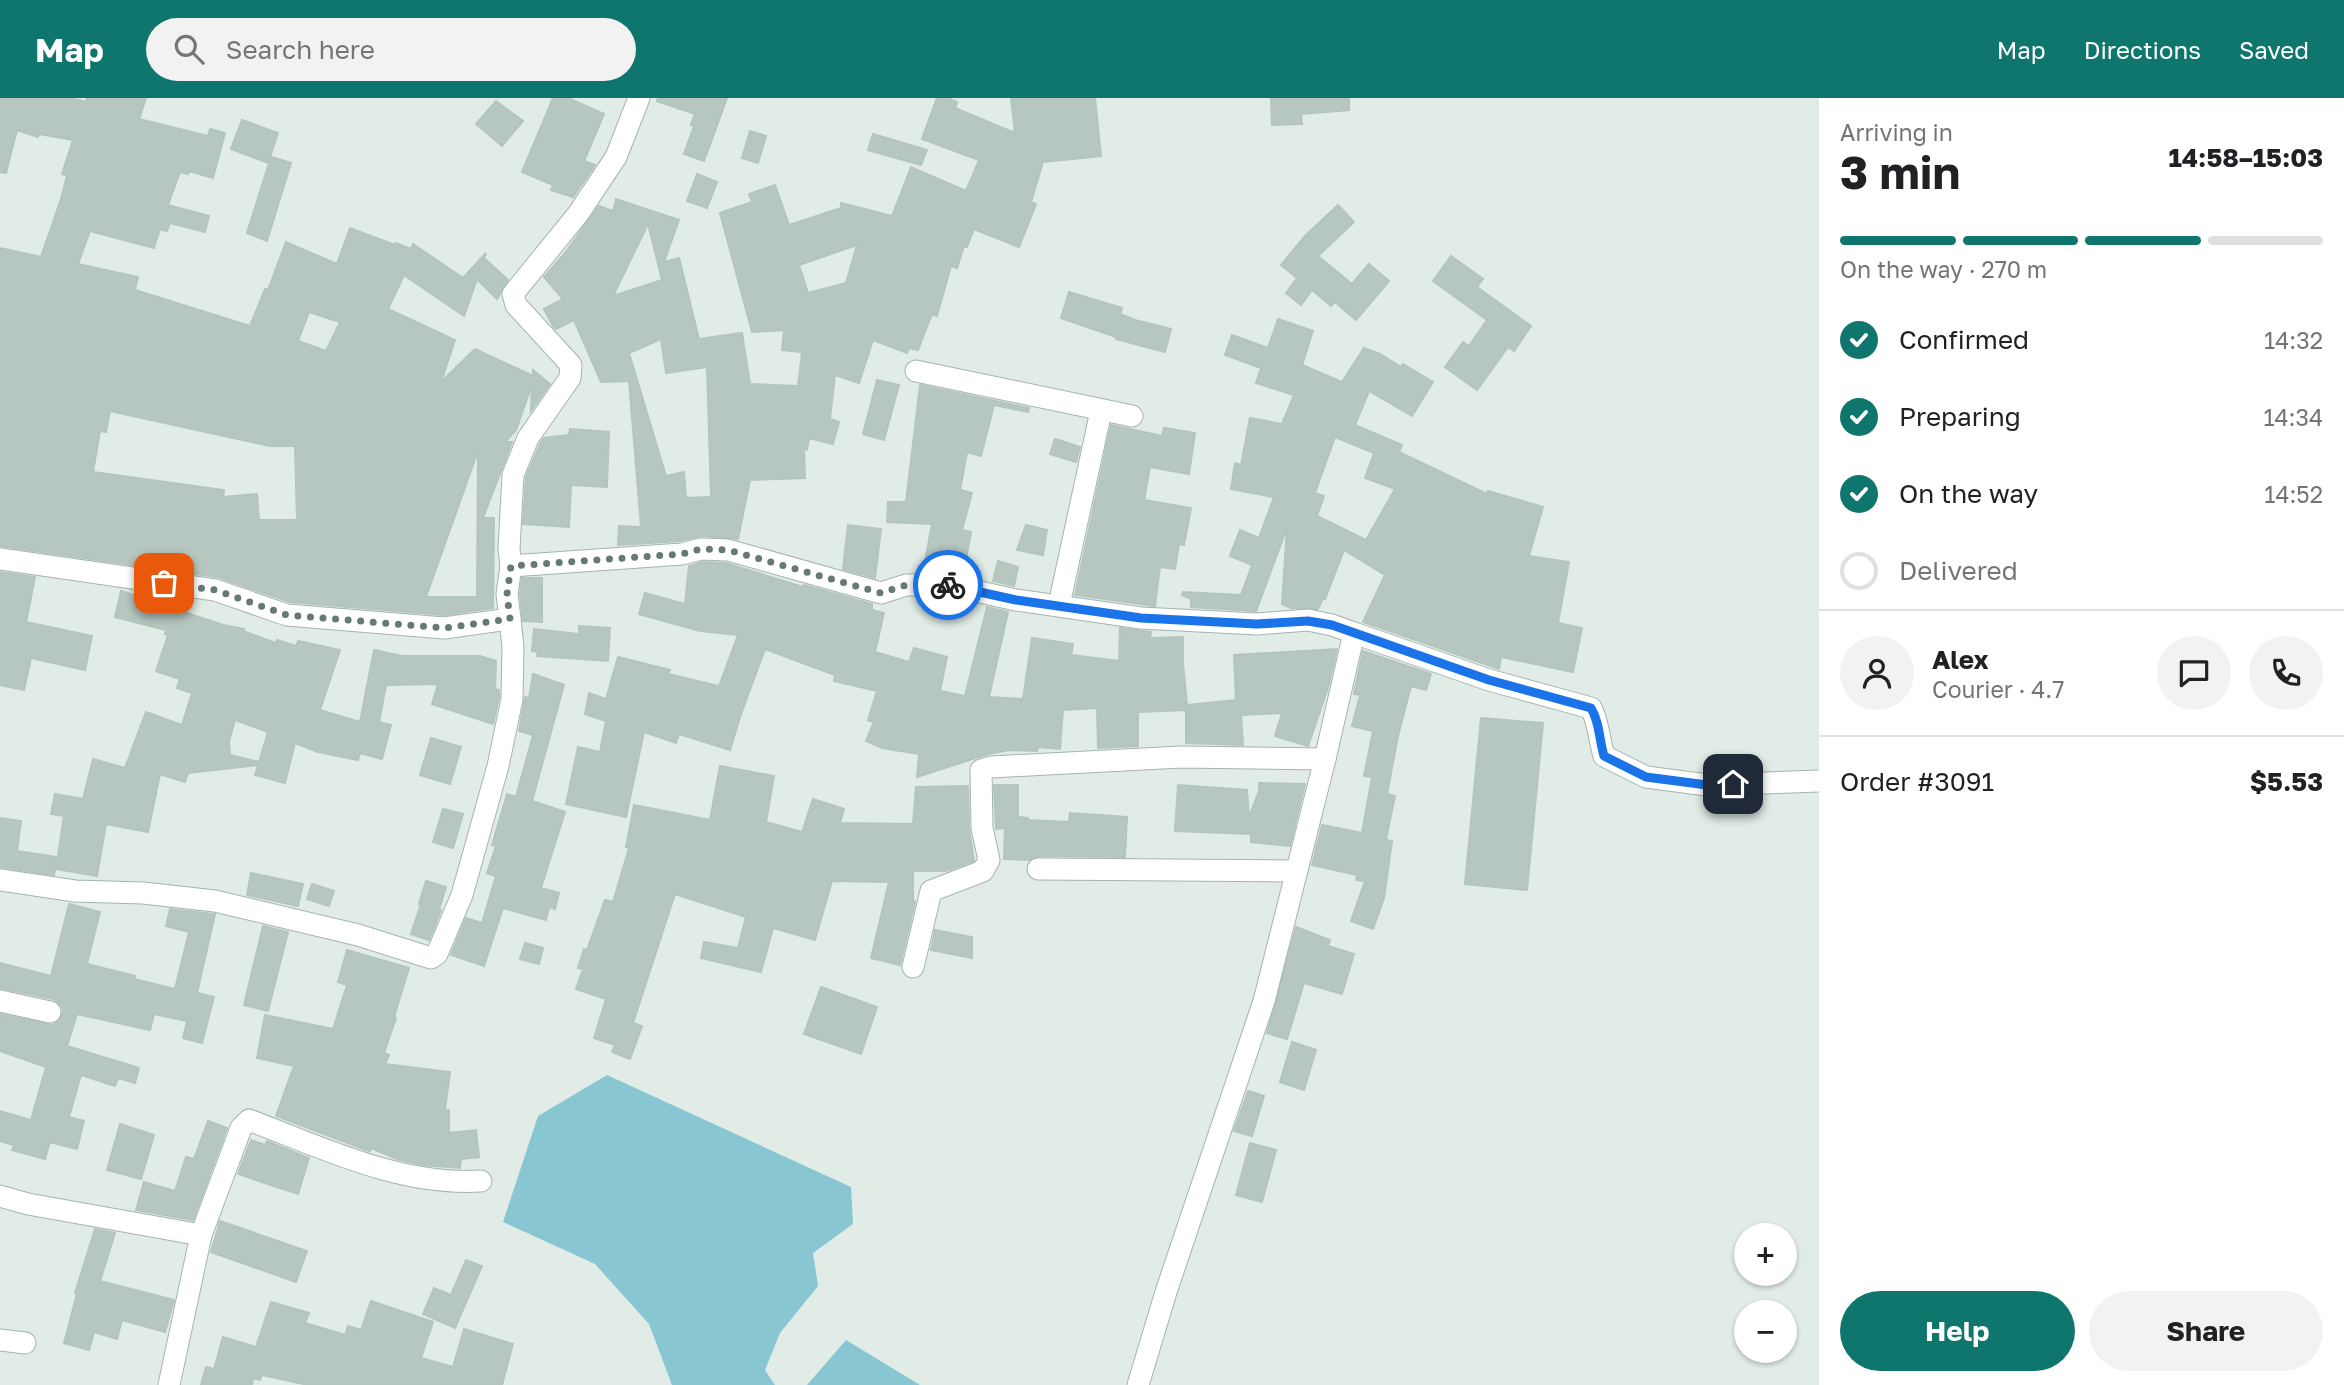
<!DOCTYPE html>
<meta charset="utf-8">
<style>
body{margin:0;font-family:"Golos Text",sans-serif;background:#f2f2f2;color:#202124;height:100vh;display:flex;flex-direction:column;font-size:26px;white-space:nowrap}
*{box-sizing:border-box;margin:0}
p{font-size:23px;color:#757577}
.icon{flex:none;width:38px;height:38px;fill:none;stroke:currentColor;stroke-width:2;stroke-linecap:round;stroke-linejoin:round}
.map{position:relative;flex:1;overflow:hidden}
.drawer{display:flex;flex-direction:column;background:#fff;width:525px}
.drawer>*{flex:none}
.tools{position:absolute;left:1734px;top:1125px;display:grid;gap:14px}
.tools a{display:grid;place-items:center;width:63px;height:63px;border-radius:50%;background:#fff;box-shadow:0 2px 5px #0004;font-size:35px}
.pin{position:absolute;display:grid;place-items:center;width:60px;height:60px;color:#fff;margin:-30px;border-radius:14px;box-shadow:0 4px 10px #0006}
.courier{position:absolute;display:grid;place-items:center;width:70px;height:70px;margin:-35px;border:5px solid #1a73e8;border-radius:50%;background:#fff;color:#222;box-shadow:0 2px 9px #0007}
.head em{font-style:normal;font-weight:700}
.head div{display:flex;flex-direction:column-reverse}
.head{display:flex;align-items:center;justify-content:space-between;height:119px;padding:0 21px}
h1{font-size:46px;font-weight:700;line-height:52px}
.bar{display:grid;grid-template-columns:repeat(4,1fr);gap:10px 7px;align-content:center;height:84px;padding:0 21px}
.bar i{height:9px;border-radius:5px;background:#e0e0e0}
.bar .current{background:#0f766e}
.bar p{grid-column:span 4}
.line{display:flex;align-items:center;gap:18px;padding:0 21px;border-top:2px solid #e0e0e0}
.line div{flex:1}
.round{display:grid;place-items:center;flex:none;width:74px;height:74px;border-radius:37px;background:#f2f2f2}
ol{padding:0 21px;list-style:none}
li{display:flex;align-items:center;gap:21px;height:77px}
li p{margin-inline-start:auto}
li .icon{padding:7px;border-radius:50%;background:#0f766e;color:#fff;stroke-width:4}
li:last-child{color:#757577}
li i{width:38px;height:38px;border:4px solid #e0e0e0;border-radius:50%}
.primary-button{display:flex;gap:14px;margin-top:auto;padding:14px 21px}
.primary-button a{flex:1;height:80px;border-radius:42px;background:#0f766e;color:#fff;font-size:28px;font-weight:700;line-height:80px;text-align:center}
.primary-button a+a{background:#f2f2f2;color:#202124}
header{display:flex;align-items:center;gap:42px;box-sizing:border-box;height:98px;padding:0 35px;background:#0f766e;color:#fff}
header strong{font-size:33px}
nav{display:flex;gap:38px;margin-inline-start:auto;font-size:24px}
.search{width:490px;height:63px;background:#f2f2f2;display:flex;align-items:center;gap:18px;box-sizing:border-box;padding:0 24px;border-radius:38px;color:#757577;font-size:26px}
main{display:flex;flex:1;min-height:0}
.map>svg:first-child{display:block}
.water{fill:#88c7d2}
.building{fill:#b6c7c0;stroke:#b3c5be;stroke-width:2;fill-rule:evenodd}
.lines{fill:none;stroke-linecap:round;stroke-linejoin:round}
.minor-casing{stroke:#a4b4ae;stroke-width:23}
.minor{stroke:#fff;stroke-width:21}
.done{stroke:#647a73;stroke-width:7;stroke-dasharray:0 12.6}
.route{stroke:#1a73e8;stroke-width:9}
</style>
<header>
<strong>Map</strong>
<div class="search"><svg class="icon" aria-label="search" viewBox="0 0 24 24"><circle cx="10" cy="10" r="6"/><path d="M15 15l6 6"/></svg>Search here</div>
<nav><a>Map</a><a>Directions</a><a>Saved</a></nav>
</header>
<main>
<div class="map">
<svg width="1819" height="1287" viewBox="0 0 1819 1287">
<rect width="100%" height="100%" fill="#e1ece7"/>
<g class="water">
<path d="M 607,977 L 851,1089 L 853,1126 L 813,1155 L 818,1188 L 780,1235 L 765,1272 L 775,1287 L 672,1287 L 649,1226 L 595,1166 L 503,1124 L 538,1018 Z"/>
<path d="M 846,1242 L 920,1287 L 807,1287 Z"/>
</g>
<g class="building">
<path d="M 0,0 L 71,0 L 86,4 L 87,0 L 146,0 L 139,21 L 208,38 L 210,31 L 225,35 L 213,80 L 189,73 L 188,76 L 180,74 L 168,107 L 209,118 L 205,134 L 170,125 L 167,133 L 160,131 L 154,150 L 90,133 L 78,166 L 138,179 L 135,192 L 250,228 L 265,191 L 268,192 L 286,144 L 337,166 L 350,130 L 395,147 L 396,145 L 411,151 L 413,146 L 463,180 L 486,155 L 484,160 L 508,182 L 497,201 L 477,181 L 464,218 L 404,177 L 388,211 L 455,242 L 441,284 L 475,251 L 533,278 L 533,272 L 550,286 L 531,313 L 532,287 L 516,332 L 505,344 L 512,344 L 483,420 L 494,420 L 493,510 L 444,517 L 290,504 L 217,479 L 0,448 L 0,150 L 41,159 L 61,101 L 67,78 L 62,76 L 73,42 L 39,36 L 38,39 L 17,32 L 6,75 L 0,74 ZM 309,214 L 340,224 L 326,253 L 298,243 ZM 110,313 L 270,348 L 295,348 L 297,422 L 259,422 L 257,396 L 223,399 L 224,392 L 93,374 L 100,333 L 106,334 ZM 478,353 L 477,499 L 426,499 Z"/>
<path d="M 553,0 L 568,0 L 604,16 L 584,63 L 595,67 L 573,99 L 551,92 L 553,87 L 522,74 Z"/>
<path d="M 658,0 L 727,0 L 704,63 L 684,56 L 694,28 L 691,27 L 695,16 L 657,3 Z"/>
<path d="M 937,0 L 947,0 L 957,4 L 955,10 L 1015,35 L 1011,0 L 1095,0 L 1101,58 L 1043,64 L 1031,104 L 1036,106 L 1019,149 L 974,131 L 967,149 L 964,148 L 957,170 L 951,168 L 937,218 L 932,216 L 918,252 L 909,250 L 907,255 L 873,242 L 859,285 L 835,277 L 830,321 L 839,324 L 833,346 L 809,340 L 807,352 L 804,351 L 805,380 L 750,382 L 738,441 L 701,438 L 680,443 L 618,447 L 619,428 L 641,429 L 629,283 L 601,284 L 574,222 L 556,231 L 553,228 L 544,211 L 563,201 L 544,179 L 565,155 L 599,108 L 613,113 L 616,101 L 679,122 L 664,164 L 679,160 L 699,241 L 742,235 L 750,286 L 798,288 L 802,254 L 782,252 L 784,232 L 752,234 L 720,115 L 752,104 L 749,96 L 775,87 L 789,127 L 841,110 L 841,105 L 892,118 L 911,69 L 966,93 L 979,62 L 922,41 ZM 648,126 L 662,182 L 613,198 ZM 857,147 L 846,185 L 808,195 L 799,167 ZM 661,241 L 666,275 L 707,269 L 711,399 L 686,400 L 684,374 L 666,378 L 629,255 Z"/>
<path d="M 1271,0 L 1349,0 L 1349,12 L 1301,16 L 1302,26 L 1272,27 Z"/>
<path d="M 496,3 L 523,23 L 502,48 L 476,26 Z"/>
<path d="M 242,22 L 278,35 L 268,65 L 231,51 Z"/>
<path d="M 750,33 L 766,38 L 758,65 L 742,60 Z"/>
<path d="M 873,36 L 927,52 L 921,67 L 868,52 Z"/>
<path d="M 271,59 L 291,65 L 267,143 L 247,135 Z"/>
<path d="M 697,76 L 717,84 L 707,110 L 687,103 Z"/>
<path d="M 1338,107 L 1354,124 L 1318,158 L 1352,186 L 1369,166 L 1389,183 L 1356,222 L 1335,204 L 1331,208 L 1312,192 L 1301,207 L 1286,195 L 1297,180 L 1281,167 L 1305,138 Z"/>
<path d="M 1451,158 L 1483,181 L 1477,189 L 1531,228 L 1514,253 L 1508,249 L 1477,292 L 1445,269 L 1463,244 L 1469,248 L 1487,222 L 1433,183 Z"/>
<path d="M 1069,194 L 1122,210 L 1120,216 L 1135,222 L 1171,231 L 1165,254 L 1116,241 L 1116,239 L 1061,220 Z"/>
<path d="M 1278,221 L 1313,233 L 1302,267 L 1342,284 L 1364,250 L 1380,256 L 1401,269 L 1403,266 L 1433,284 L 1412,318 L 1369,293 L 1355,327 L 1402,347 L 1399,354 L 1487,396 L 1488,393 L 1543,409 L 1529,458 L 1569,464 L 1558,525 L 1582,530 L 1573,574 L 1501,559 L 1499,571 L 1363,524 L 1385,477 L 1344,452 L 1325,501 L 1323,500 L 1318,511 L 1291,510 L 1282,506 L 1287,430 L 1256,513 L 1191,509 L 1191,501 L 1182,497 L 1183,494 L 1241,497 L 1252,467 L 1230,458 L 1240,432 L 1259,440 L 1274,399 L 1231,391 L 1235,365 L 1241,367 L 1250,320 L 1282,326 L 1294,297 L 1256,285 L 1261,270 L 1225,257 L 1232,237 L 1268,250 ZM 1335,339 L 1374,355 L 1365,380 L 1395,391 L 1366,442 L 1317,418 L 1324,398 L 1315,395 Z"/>
<path d="M 877,282 L 899,287 L 884,342 L 863,336 Z"/>
<path d="M 920,287 L 1029,310 L 1028,314 L 994,307 L 981,358 L 967,354 L 960,392 L 972,395 L 962,432 L 971,434 L 963,477 L 949,474 L 923,474 L 932,426 L 887,424 L 888,404 L 906,404 Z"/>
<path d="M 1111,327 L 1162,338 L 1164,330 L 1195,335 L 1189,376 L 1150,369 L 1144,402 L 1191,410 L 1184,447 L 1179,446 L 1175,471 L 1160,469 L 1155,508 L 1075,497 Z"/>
<path d="M 570,331 L 609,334 L 607,389 L 571,387 L 569,429 L 523,426 L 526,379 L 540,346 L 544,340 L 569,337 Z"/>
<path d="M 1055,341 L 1080,349 L 1076,364 L 1050,356 Z"/>
<path d="M 848,427 L 881,431 L 875,480 L 843,471 Z"/>
<path d="M 1026,427 L 1047,432 L 1043,457 L 1017,452 Z"/>
<path d="M 998,463 L 1018,469 L 1014,488 L 993,483 Z"/>
<path d="M 702,464 L 726,465 L 803,489 L 804,487 L 872,506 L 872,512 L 884,515 L 875,554 L 909,564 L 914,550 L 947,559 L 940,593 L 965,598 L 987,509 L 1008,514 L 989,599 L 1023,601 L 1032,540 L 1073,546 L 1071,557 L 1119,563 L 1120,530 L 1151,534 L 1150,540 L 1183,539 L 1183,565 L 1187,607 L 1236,602 L 1234,557 L 1337,551 L 1328,590 L 1308,648 L 1275,638 L 1282,615 L 1241,617 L 1243,647 L 1186,645 L 1186,612 L 1138,614 L 1138,648 L 1098,650 L 1097,610 L 1063,612 L 1060,651 L 1038,649 L 1037,653 L 1009,652 L 988,656 L 917,679 L 919,656 L 882,650 L 866,643 L 874,624 L 868,622 L 877,593 L 834,583 L 835,577 L 765,551 L 740,619 L 730,652 L 679,636 L 676,645 L 644,634 L 626,719 L 566,706 L 578,649 L 600,654 L 606,623 L 585,616 L 589,595 L 606,601 L 618,559 L 670,572 L 668,576 L 719,588 L 738,537 L 700,533 L 639,516 L 645,495 L 685,506 L 689,468 Z"/>
<path d="M 0,474 L 35,479 L 26,524 L 92,538 L 85,572 L 31,560 L 24,592 L 0,587 Z"/>
<path d="M 522,480 L 542,480 L 542,524 L 523,523 L 520,496 Z"/>
<path d="M 121,493 L 223,527 L 244,531 L 243,533 L 276,545 L 277,542 L 296,548 L 298,543 L 340,552 L 320,612 L 360,624 L 374,552 L 402,558 L 480,558 L 496,563 L 495,591 L 499,592 L 499,600 L 493,626 L 432,606 L 438,586 L 386,587 L 379,624 L 391,627 L 382,661 L 360,655 L 358,662 L 318,654 L 295,645 L 285,685 L 255,677 L 258,667 L 188,675 L 185,684 L 160,676 L 148,734 L 106,726 L 97,778 L 56,771 L 64,718 L 51,716 L 55,696 L 83,701 L 93,661 L 125,670 L 146,614 L 182,627 L 192,595 L 177,590 L 180,581 L 156,573 L 168,537 L 165,536 L 166,532 L 115,519 ZM 235,622 L 268,634 L 259,664 L 230,657 L 229,643 Z"/>
<path d="M 579,528 L 610,530 L 608,563 L 537,558 L 538,554 L 532,553 L 534,531 L 579,536 Z"/>
<path d="M 1363,553 L 1431,576 L 1426,592 L 1411,588 L 1398,638 L 1387,696 L 1395,698 L 1386,742 L 1392,743 L 1384,800 L 1373,831 L 1351,823 L 1365,783 L 1356,782 L 1357,777 L 1312,767 L 1322,727 L 1362,735 L 1372,679 L 1364,678 L 1373,633 L 1352,628 L 1360,597 L 1354,596 Z"/>
<path d="M 533,576 L 564,587 L 532,703 L 565,714 L 541,790 L 559,795 L 555,811 L 549,809 L 546,822 L 503,810 L 484,868 L 451,857 L 466,820 L 482,825 L 496,778 L 487,775 L 496,748 L 492,747 L 507,696 L 516,699 L 533,637 L 519,633 L 525,599 L 529,600 Z"/>
<path d="M 1481,620 L 1543,625 L 1527,792 L 1465,786 Z"/>
<path d="M 431,640 L 461,649 L 450,686 L 420,677 Z"/>
<path d="M 720,668 L 774,678 L 766,724 L 802,734 L 813,701 L 844,711 L 840,725 L 913,726 L 916,689 L 968,688 L 969,730 L 974,763 L 946,773 L 913,773 L 913,803 L 915,804 L 900,867 L 871,860 L 889,784 L 832,783 L 815,842 L 773,830 L 761,874 L 701,860 L 704,844 L 738,850 L 746,819 L 675,796 L 633,925 L 642,928 L 630,961 L 612,954 L 615,947 L 594,940 L 606,901 L 576,891 L 583,871 L 578,870 L 584,851 L 587,852 L 605,802 L 613,804 L 629,750 L 626,749 L 634,707 L 710,722 Z"/>
<path d="M 1259,685 L 1305,686 L 1290,748 L 1251,744 L 1251,736 L 1175,733 L 1178,687 L 1247,692 L 1249,719 L 1259,693 Z"/>
<path d="M 994,687 L 1018,687 L 1018,719 L 1028,720 L 1028,722 L 1069,724 L 1070,715 L 1127,719 L 1125,759 L 1038,758 L 1029,762 L 1004,761 L 1005,730 L 996,731 Z"/>
<path d="M 443,711 L 463,716 L 453,750 L 433,744 Z"/>
<path d="M 0,720 L 21,723 L 17,753 L 57,759 L 54,777 L 0,769 Z"/>
<path d="M 251,775 L 303,786 L 298,808 L 247,797 Z"/>
<path d="M 426,783 L 446,789 L 439,812 L 441,812 L 429,842 L 411,836 L 421,806 L 419,806 Z"/>
<path d="M 312,786 L 334,793 L 329,808 L 307,801 Z"/>
<path d="M 69,806 L 100,814 L 87,866 L 135,878 L 134,881 L 175,891 L 189,834 L 166,828 L 170,811 L 215,816 L 197,895 L 214,899 L 202,945 L 183,940 L 187,923 L 154,916 L 150,932 L 77,916 L 67,948 L 139,970 L 135,985 L 118,980 L 115,988 L 81,977 L 69,1019 L 84,1023 L 77,1051 L 50,1044 L 45,1061 L 12,1052 L 14,1047 L 0,1043 L 0,1013 L 31,1022 L 46,969 L 0,953 L 0,916 L 53,927 L 60,922 L 63,911 L 59,905 L 53,901 L 0,890 L 0,865 L 51,878 Z"/>
<path d="M 263,828 L 288,834 L 268,913 L 244,907 Z"/>
<path d="M 1296,829 L 1330,842 L 1328,848 L 1354,856 L 1342,896 L 1304,885 L 1287,941 L 1267,935 Z"/>
<path d="M 935,832 L 972,839 L 972,860 L 931,852 Z"/>
<path d="M 525,845 L 543,850 L 539,866 L 520,861 Z"/>
<path d="M 347,852 L 409,870 L 394,919 L 396,920 L 384,955 L 389,957 L 385,966 L 450,974 L 445,1012 L 449,1012 L 449,1035 L 476,1032 L 479,1059 L 461,1061 L 460,1070 L 423,1067 L 397,1061 L 371,1050 L 370,1053 L 366,1052 L 276,1018 L 294,968 L 257,960 L 265,917 L 333,931 L 347,887 L 338,884 Z"/>
<path d="M 821,889 L 877,909 L 861,956 L 804,936 Z"/>
<path d="M 1292,944 L 1316,952 L 1304,992 L 1280,984 Z"/>
<path d="M 1248,993 L 1264,998 L 1252,1038 L 1234,1033 Z"/>
<path d="M 208,1023 L 227,1030 L 193,1122 L 136,1112 L 144,1084 L 175,1093 L 186,1059 L 194,1061 Z"/>
<path d="M 120,1026 L 154,1037 L 141,1081 L 107,1072 Z"/>
<path d="M 251,1042 L 265,1047 L 267,1043 L 309,1060 L 298,1096 L 238,1076 Z"/>
<path d="M 1250,1045 L 1276,1052 L 1262,1104 L 1236,1097 Z"/>
<path d="M 220,1123 L 307,1153 L 296,1184 L 211,1154 Z"/>
<path d="M 95,1131 L 115,1135 L 100,1183 L 174,1202 L 165,1234 L 122,1222 L 117,1241 L 94,1234 L 89,1252 L 64,1245 L 77,1196 L 75,1195 Z"/>
<path d="M 466,1162 L 482,1168 L 455,1230 L 423,1216 L 434,1190 L 451,1197 Z"/>
<path d="M 371,1203 L 433,1224 L 421,1260 L 453,1269 L 464,1231 L 513,1246 L 502,1287 L 308,1287 L 262,1277 L 260,1282 L 247,1278 L 253,1281 L 252,1287 L 201,1287 L 206,1269 L 214,1271 L 223,1239 L 256,1249 L 271,1204 L 309,1215 L 305,1225 L 345,1237 L 348,1228 L 361,1232 Z"/>
</g>
<g class="lines">
<defs>
<g id="minor">
<path d="M 916,273 L 1132,318"/>
<path d="M 0,461 L 215,492 L 287,517 L 444,530 L 510,521 L 507,496 L 511,468 L 509,451 L 513,377 L 528,340 L 570,280 L 571,267 L 516,207 L 513,196 L 578,116 L 616,59 L 639,0"/>
<path d="M 511,468 L 682,456 L 701,451 L 728,452 L 881,495 L 906,487 L 949,487 L 1016,502 L 1141,520 L 1257,526 L 1308,522 L 1332,527 L 1354,535 L 1325,661 L 1264,903 L 1166,1194 L 1138,1287"/>
<path d="M 1059,507 L 1101,313"/>
<path d="M 1354,535 L 1489,582 L 1591,610 C 1599,625 1599,642 1604,658 L 1646,679 L 1707,687 L 1819,683"/>
<path d="M 1038,771 L 1297,773"/>
<path d="M 0,782 L 75,793 L 143,795 L 215,803 L 358,837 L 431,860 L 437,856 L 462,797 L 498,668 L 512,601 L 513,549 L 510,521"/>
<path d="M 913,869 L 931,793 L 983,773 L 989,762 L 982,730 L 981,672 L 991,669 L 1181,659 L 1325,661"/>
<path d="M 0,903 L 50,914"/>
<path d="M 0,1098 L 28,1106 L 201,1137"/>
<path d="M 0,1242 L 25,1245"/>
<path d="M 169,1287 L 201,1137 L 241,1030 L 249,1022 C 323,1050 400,1088 481,1083"/>
</g>
</defs>
<use href="#minor" class="minor-casing"/>
<use href="#minor" class="minor"/>
</g>
<g class="lines">
<path class="done" d="M 164,485 L 215,492 L 287,517 L 444,530 L 510,521 L 507,496 L 511,468 L 682,456 L 701,451 L 728,452 L 881,495 L 906,487 L 948,487"/>
<path class="route" d="M 948,487 L 1016,502 L 1141,520 L 1257,526 L 1308,523 L 1332,527 L 1489,582 L 1591,610 C 1600,625 1599,642 1604,658 L 1646,679 L 1707,687 L 1733,686"/>
</g>
</svg>
<div class="tools">
<a>+</a>
<a>−</a>
</div>
<div class="pin" style="left:164px;top:485px;background:#ea580c"><svg class="icon" aria-label="bag" viewBox="0 0 24 24"><path d="M5 8h14l-1 12H6zM9 8a3 3 0 0 1 6 0"/></svg></div>
<div class="pin" style="left:1733px;top:686px;background:#1f2937"><svg class="icon" aria-label="home" viewBox="0 0 24 24"><path d="M3 11l9-7 9 7M6 9v11h12V9"/></svg></div>
<div class="courier" style="left:948px;top:487px"><svg class="icon" aria-label="bike" viewBox="0 0 24 24"><circle cx="6" cy="16" r="4"/><circle cx="18" cy="16" r="4"/><path d="M6 16l4-8h5l3 8M10 8l3 8H6M13 5h3"/></svg></div>
</div>
<section class="drawer">
<div class="head"><div><h1>3 min</h1><p>Arriving in</p></div><em>14:58–15:03</em></div>
<div class="bar"><i class="current"></i><i class="current"></i><i class="current"></i><i></i><p>On the way · 270 m</p></div>
<ol>
<li><svg class="icon" aria-label="check" viewBox="0 0 24 24"><path d="M5 12l5 5 9-10"/></svg>Confirmed<p>14:32</p></li>
<li><svg class="icon" aria-label="check" viewBox="0 0 24 24"><path d="M5 12l5 5 9-10"/></svg>Preparing<p>14:34</p></li>
<li><svg class="icon" aria-label="check" viewBox="0 0 24 24"><path d="M5 12l5 5 9-10"/></svg>On the way<p>14:52</p></li>
<li><i></i>Delivered</li>
</ol>
<div class="line" style="height:126px"><a class="round"><svg class="icon" aria-label="person" viewBox="0 0 24 24"><circle cx="12" cy="8" r="4"/><path d="M4 21q1-7 8-7t8 7"/></svg></a><div><b>Alex</b><p>Courier · 4.7</p></div><a class="round"><svg class="icon" aria-label="chat" viewBox="0 0 24 24"><path d="M4 5h16v11H9l-5 4z"/></svg></a><a class="round"><svg class="icon" aria-label="phone" viewBox="0 0 24 24"><path d="M5 4h4l2 5-3 2q2 4 5 5l2-3 5 2v4C11 20 4 13 5 4z"/></svg></a></div>
<div class="line" style="height:91px"><div>Order #3091</div><b>$5.53</b></div>
<div class="primary-button"><a>Help</a><a>Share</a></div>
</section>
</main>
